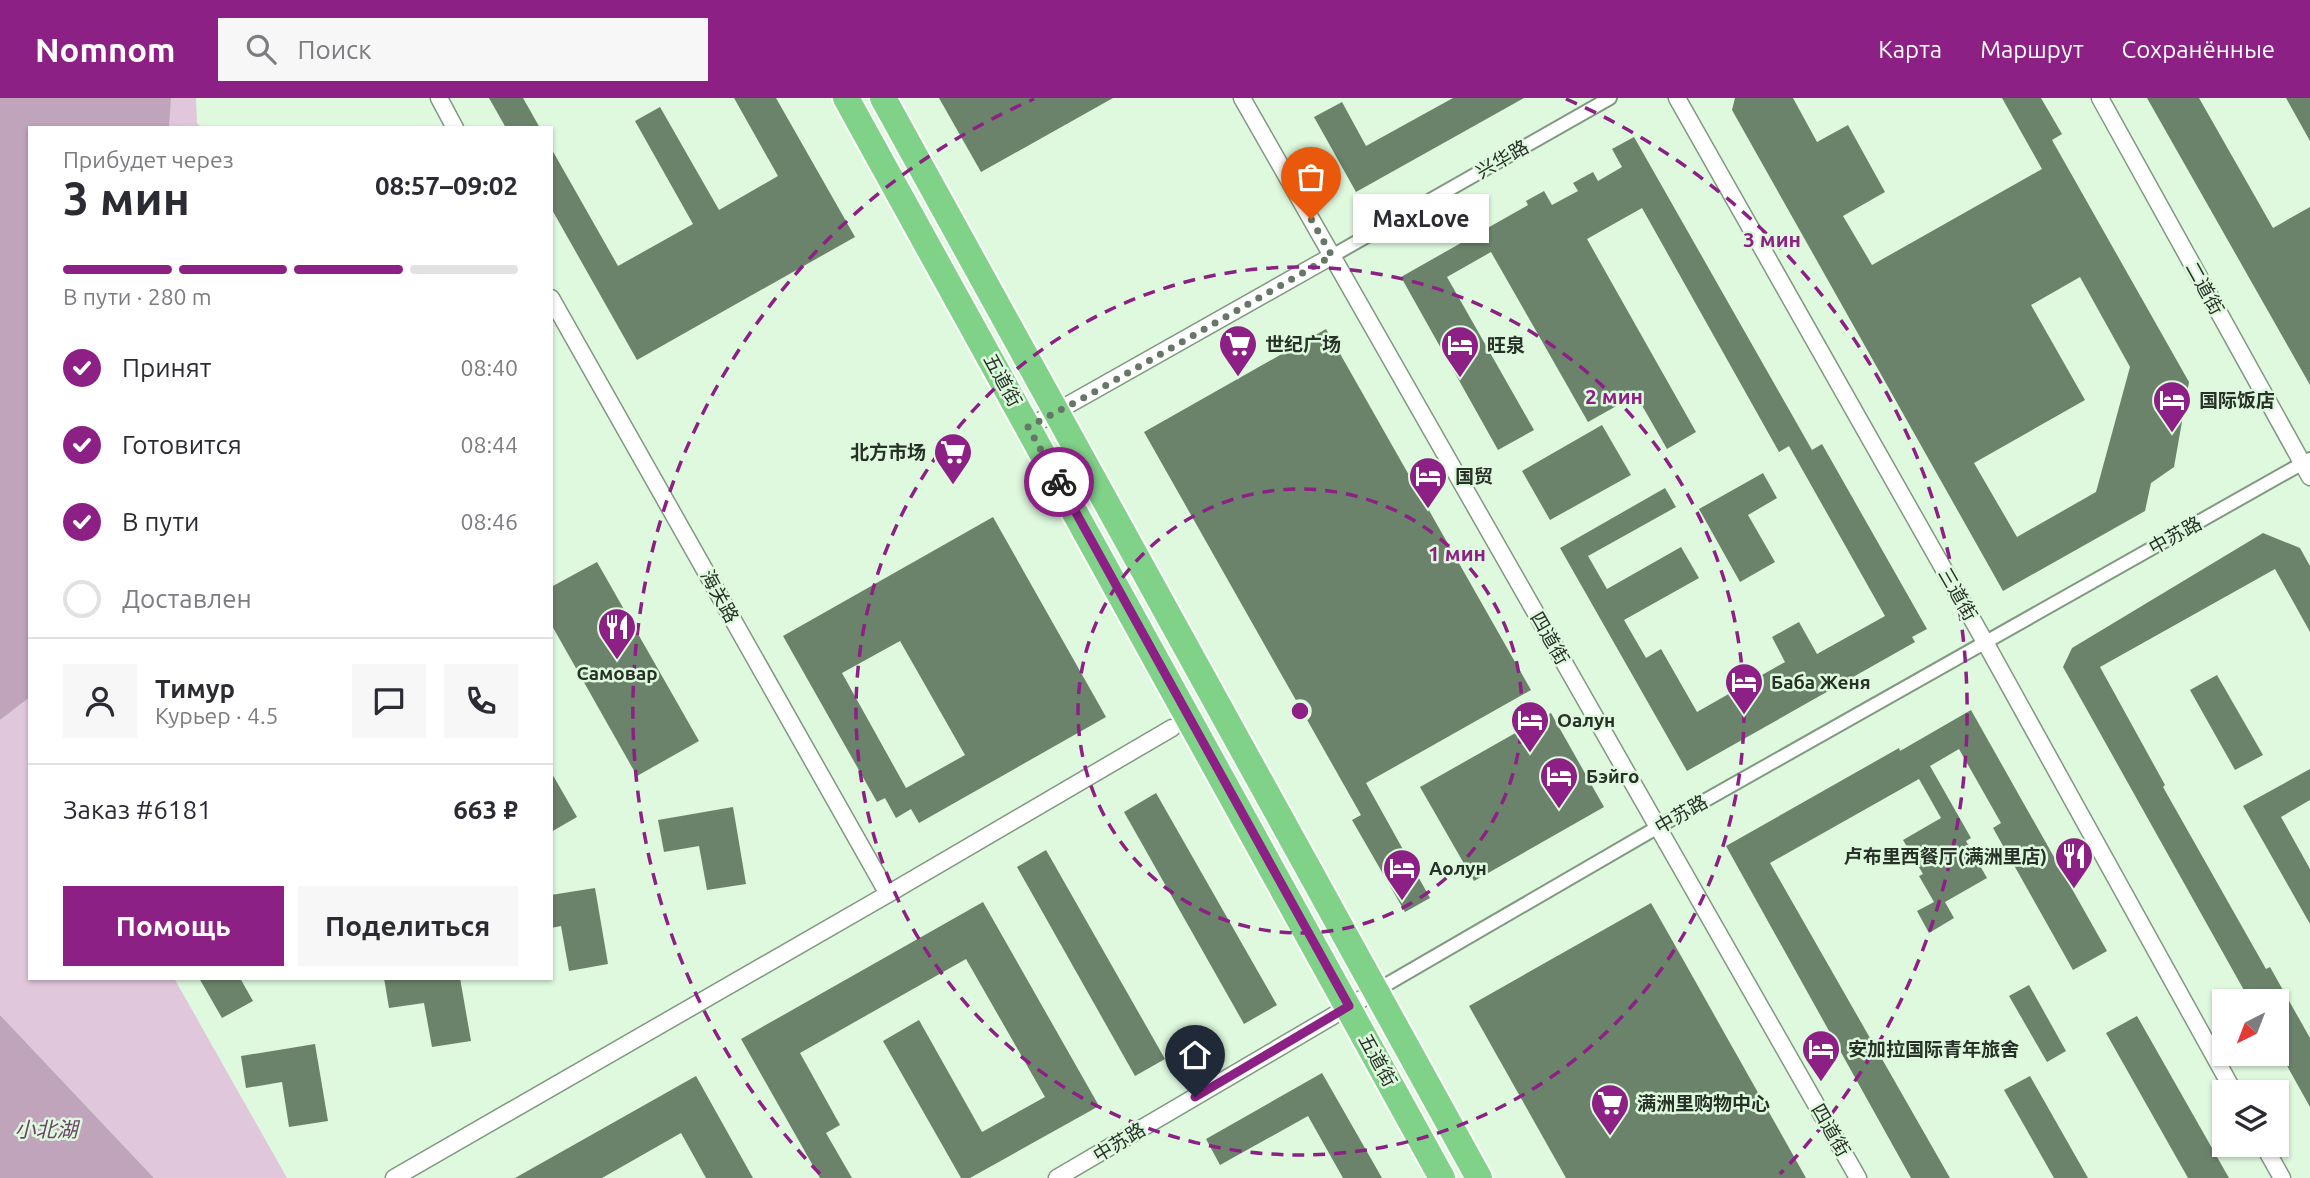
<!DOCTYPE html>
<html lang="ru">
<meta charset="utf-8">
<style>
body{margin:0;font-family:Ubuntu,"Noto Sans SC",sans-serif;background:#f7f7f7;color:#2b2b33;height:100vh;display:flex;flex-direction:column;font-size:26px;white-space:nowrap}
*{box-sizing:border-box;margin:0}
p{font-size:23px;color:#7c7c81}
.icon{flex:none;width:38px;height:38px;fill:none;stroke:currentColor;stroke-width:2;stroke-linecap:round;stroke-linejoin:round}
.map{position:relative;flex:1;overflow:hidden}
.panel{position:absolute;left:28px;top:28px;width:525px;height:854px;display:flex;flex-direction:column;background:#fff;border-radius:0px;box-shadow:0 2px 5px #0004}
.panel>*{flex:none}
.needle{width:46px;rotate:222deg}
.controls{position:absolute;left:2212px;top:891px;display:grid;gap:14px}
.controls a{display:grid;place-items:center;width:77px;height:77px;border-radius:0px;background:#fff;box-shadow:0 2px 5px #0004;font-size:35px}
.pin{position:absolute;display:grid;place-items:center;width:60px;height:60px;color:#fff;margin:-72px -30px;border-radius:50% 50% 50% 0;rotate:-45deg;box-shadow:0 0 7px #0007}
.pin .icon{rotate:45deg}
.courier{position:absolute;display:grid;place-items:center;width:70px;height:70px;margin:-35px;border:5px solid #8c2084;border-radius:50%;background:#fff;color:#222;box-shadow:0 2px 9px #0007}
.bubble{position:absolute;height:49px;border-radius:0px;background:#fff;box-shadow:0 2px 5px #0004;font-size:23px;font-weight:700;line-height:49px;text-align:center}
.overview em{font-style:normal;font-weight:700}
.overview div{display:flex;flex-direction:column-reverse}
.overview{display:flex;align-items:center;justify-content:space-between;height:119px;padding:0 35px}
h1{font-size:46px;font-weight:700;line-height:52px}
.bar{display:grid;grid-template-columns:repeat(4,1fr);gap:10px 7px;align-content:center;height:84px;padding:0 35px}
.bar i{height:9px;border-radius:5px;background:#e1e1e2}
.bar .current{background:#8c2084}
.bar p{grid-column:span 4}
.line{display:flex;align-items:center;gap:18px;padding:0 35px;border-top:2px solid #e1e1e2}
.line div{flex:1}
.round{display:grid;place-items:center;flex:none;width:74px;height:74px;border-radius:0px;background:#f7f7f7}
ol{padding:0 35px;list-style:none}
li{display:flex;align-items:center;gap:21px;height:77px}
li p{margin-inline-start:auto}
li .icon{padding:7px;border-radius:50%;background:#8c2084;color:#fff;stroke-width:4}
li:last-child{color:#7c7c81}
li i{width:38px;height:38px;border:4px solid #e1e1e2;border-radius:50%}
.cta{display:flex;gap:14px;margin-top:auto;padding:14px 35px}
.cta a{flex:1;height:80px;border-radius:0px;background:#8c2084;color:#fff;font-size:28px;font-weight:700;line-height:80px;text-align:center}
.cta a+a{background:#f7f7f7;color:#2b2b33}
header{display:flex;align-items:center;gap:42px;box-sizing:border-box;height:98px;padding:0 35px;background:#8c2084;color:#fff}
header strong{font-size:33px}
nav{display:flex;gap:38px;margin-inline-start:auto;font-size:24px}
.search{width:490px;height:63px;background:#f7f7f7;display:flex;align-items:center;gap:18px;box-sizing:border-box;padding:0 24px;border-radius:0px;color:#7c7c81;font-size:26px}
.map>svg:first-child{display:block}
.green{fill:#e1c7dc}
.water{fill:#c0a4bb}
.building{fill:#6b836b;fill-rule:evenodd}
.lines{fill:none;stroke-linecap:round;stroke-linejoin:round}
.pedestrian-casing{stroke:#809980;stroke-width:16}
.minor-casing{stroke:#809980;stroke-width:19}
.trunk-casing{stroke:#fff;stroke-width:30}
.pedestrian{stroke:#fff;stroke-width:12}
.minor{stroke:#fff;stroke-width:16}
.trunk{stroke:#80d288;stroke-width:26}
.done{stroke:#677767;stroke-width:7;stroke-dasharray:0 12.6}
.route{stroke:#8c2084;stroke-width:9}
.ring{fill:none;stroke:#8c2084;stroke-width:3.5;stroke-dasharray:12 9}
.labels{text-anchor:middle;stroke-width:5;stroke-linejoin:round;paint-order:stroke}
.street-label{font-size:19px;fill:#273127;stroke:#def9de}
.poi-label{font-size:19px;font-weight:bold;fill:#273127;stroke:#def9de;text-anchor:start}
.water-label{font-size:21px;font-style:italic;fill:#6d4467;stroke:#def9de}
.centre{fill:#8c2084;stroke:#def9de;stroke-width:3.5}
.ring-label{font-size:21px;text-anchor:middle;font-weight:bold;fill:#8c2084;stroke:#def9de;stroke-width:5;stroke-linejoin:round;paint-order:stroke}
</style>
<header>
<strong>Nomnom</strong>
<div class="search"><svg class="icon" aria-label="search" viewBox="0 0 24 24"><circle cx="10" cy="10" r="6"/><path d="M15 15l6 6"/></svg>Поиск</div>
<nav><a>Карта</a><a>Маршрут</a><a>Сохранённые</a></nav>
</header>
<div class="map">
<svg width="2310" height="1080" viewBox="0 0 2310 1080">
<rect width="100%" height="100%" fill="#def9de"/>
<g class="green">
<path d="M 171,0 L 196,0 L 197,25 L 202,30 L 168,30 Z"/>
<path d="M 30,599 L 30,880 L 174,880 L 287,1080 L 154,1080 L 0,917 L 0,622 Z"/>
</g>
<g class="water">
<path d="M 0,0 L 171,0 L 169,30 L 30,30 L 30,599 L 0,622 Z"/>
<path d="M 0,917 L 154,1080 L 0,1080 Z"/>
</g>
<g class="building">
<path d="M 489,0 L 523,0 L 540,30 L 506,30 Z"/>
<path d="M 734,0 L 776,0 L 855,139 L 637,262 L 551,110 L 551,50 L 618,168 L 693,126 L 635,23 L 660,9 L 719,112 L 778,78 Z"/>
<path d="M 939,0 L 1113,0 L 981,74 Z"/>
<path d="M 1453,0 L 1524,0 L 1356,94 L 1314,19 L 1342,4 L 1366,48 Z"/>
<path d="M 1735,0 L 1793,0 L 1817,44 L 1848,27 L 1885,94 L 1843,118 L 1872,167 L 2042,71 L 2002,0 L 2041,0 L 2062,36 L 2052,42 L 2189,284 L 2174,369 L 2151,385 L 2145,413 L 2003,493 L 1732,12 ZM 2080,179 L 2130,269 L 2096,394 L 2017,439 L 1974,365 L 2085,302 L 2031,207 Z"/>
<path d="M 2147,0 L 2199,0 L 2273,130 L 2310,109 L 2310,287 Z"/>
<path d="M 2286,0 L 2310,0 L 2310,43 Z"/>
<path d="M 1634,39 L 1812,352 L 1822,346 L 1927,531 L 1912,539 L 1915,544 L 1687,673 L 1560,450 L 1665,390 L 1676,409 L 1588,458 L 1607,491 L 1681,449 L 1699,480 L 1624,522 L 1646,560 L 1661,551 L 1697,614 L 1785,564 L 1772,539 L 1799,524 L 1817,556 L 1885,518 L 1789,348 L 1779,354 L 1642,110 L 1587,141 L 1696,334 L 1667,351 L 1636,297 L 1588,324 L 1491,154 L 1447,179 L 1534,332 L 1498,352 L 1401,179 L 1528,107 L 1526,103 L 1544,93 L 1552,107 L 1578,93 L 1573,85 L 1593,74 L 1598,83 L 1622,69 L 1612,51 Z"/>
<path d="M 1326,231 L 1531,592 L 1366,685 L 1430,800 L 1405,814 L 1352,722 L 1361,717 L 1144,334 Z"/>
<path d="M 1602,327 L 1631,377 L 1550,422 L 1522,373 Z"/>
<path d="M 1763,375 L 1777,400 L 1748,417 L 1775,464 L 1740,484 L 1699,411 Z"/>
<path d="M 993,419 L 1106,619 L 919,725 L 911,711 L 896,720 L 885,700 L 877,704 L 783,538 ZM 900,543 L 965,657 L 906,690 L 842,575 Z"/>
<path d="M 2263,435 L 2300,450 L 2310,468 L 2310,534 L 2275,471 L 2100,569 L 2165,687 L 2163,689 L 2266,871 L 2270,869 L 2310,940 L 2310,1009 L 2277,950 L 2277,903 L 2250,903 L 2063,569 L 2072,550 Z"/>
<path d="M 597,464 L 699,643 L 637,678 L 551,526 L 551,489 Z"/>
<path d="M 2217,577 L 2263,657 L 2235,672 L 2190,592 Z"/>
<path d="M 1971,612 L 2107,853 L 2073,872 L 1993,730 L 2001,725 L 1959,651 L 1930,668 L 1971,740 L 1966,743 L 1987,780 L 1945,804 L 1954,820 L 1929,835 L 1917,813 L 1934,804 L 1919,778 L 1923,776 L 1903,742 L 1941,720 L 1919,681 L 1770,765 L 1950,1080 L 1911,1080 L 1726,748 L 1899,650 L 1900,653 Z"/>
<path d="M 1551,615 L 1604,709 L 1474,783 L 1420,689 Z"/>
<path d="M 2310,671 L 2310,702 L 2281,719 L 2310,771 L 2310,826 L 2243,708 Z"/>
<path d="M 551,674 L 577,719 L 551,734 Z"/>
<path d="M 1156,695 L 1277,907 L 1244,926 L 1124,714 Z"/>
<path d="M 733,709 L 746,786 L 707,792 L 699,748 L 664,754 L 658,722 Z"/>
<path d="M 1046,752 L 1165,961 L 1135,978 L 1017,769 Z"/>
<path d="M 595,790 L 608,866 L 569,873 L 561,828 L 551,830 L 551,797 Z"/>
<path d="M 983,804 L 1099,1008 L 970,1080 L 961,1080 L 883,943 L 919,922 L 982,1034 L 1045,999 L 966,861 L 800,955 L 840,1027 L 826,1035 L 852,1080 L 820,1080 L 741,941 Z"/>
<path d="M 1651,805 L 1685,865 L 1806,1080 L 1566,1080 L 1469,908 Z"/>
<path d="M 199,880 L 240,880 L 253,903 L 222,920 Z"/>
<path d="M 384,880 L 460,880 L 471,943 L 432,949 L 424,905 L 389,910 Z"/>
<path d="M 2029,887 L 2066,953 L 2047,964 L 2009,898 Z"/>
<path d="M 2137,918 L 2229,1080 L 2188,1080 L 2106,935 Z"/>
<path d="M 315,946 L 328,1023 L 289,1029 L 282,984 L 246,990 L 241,958 Z"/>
<path d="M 1322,975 L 1382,1080 L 1343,1080 L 1308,1018 L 1220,1067 L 1206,1041 Z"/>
<path d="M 696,978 L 753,1080 L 706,1080 L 681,1035 L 602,1080 L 515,1080 Z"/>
<path d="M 2030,978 L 2088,1080 L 2054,1080 L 2004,992 Z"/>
</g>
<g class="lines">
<defs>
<g id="pedestrian">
<path d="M 1332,158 L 1610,0"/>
<path d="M 1377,892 L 1658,729 L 2310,361"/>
</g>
<g id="minor">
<path d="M 439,0 L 455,30"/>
<path d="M 1242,0 L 1858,1080"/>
<path d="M 1677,0 L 1985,544 L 2234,994"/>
<path d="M 2100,0 L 2310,379"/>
<path d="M 551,200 L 888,796"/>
<path d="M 1029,329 L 1332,158"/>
<path d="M 2263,1046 L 2282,1080"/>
<path d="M 394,1080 L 888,796 L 1172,630"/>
<path d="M 1057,1080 L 1377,892"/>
</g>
<g id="trunk">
<path d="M 846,0 L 1442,1080"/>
<path d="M 883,0 L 1479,1080"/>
</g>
</defs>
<use href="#pedestrian" class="pedestrian-casing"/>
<use href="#minor" class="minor-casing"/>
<use href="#trunk" class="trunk-casing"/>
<use href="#pedestrian" class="pedestrian"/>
<use href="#minor" class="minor"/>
<use href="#trunk" class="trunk"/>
</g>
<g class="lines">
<path class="done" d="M 1059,384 L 1028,329 L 1091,296 L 1332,158 L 1311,121"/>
<path class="route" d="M 1059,384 L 1349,908 L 1195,999"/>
</g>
<g class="ring">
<circle cx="1300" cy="613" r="222"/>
<circle cx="1300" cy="613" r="444"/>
<path d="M820 1076A667 667 0 0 1 1034 1M1566 1A667 667 0 0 1 1780 1076"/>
</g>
<defs>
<symbol id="supermarket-pin" viewBox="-11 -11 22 30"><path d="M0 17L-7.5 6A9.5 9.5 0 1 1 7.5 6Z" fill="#8c2084" stroke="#def9de"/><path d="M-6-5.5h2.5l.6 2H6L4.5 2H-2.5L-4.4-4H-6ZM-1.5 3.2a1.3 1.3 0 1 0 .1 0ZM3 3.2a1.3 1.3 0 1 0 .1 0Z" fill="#fff"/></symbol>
<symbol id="hotel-pin" viewBox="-11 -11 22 30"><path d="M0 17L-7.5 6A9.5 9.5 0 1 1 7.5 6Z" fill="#8c2084" stroke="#def9de"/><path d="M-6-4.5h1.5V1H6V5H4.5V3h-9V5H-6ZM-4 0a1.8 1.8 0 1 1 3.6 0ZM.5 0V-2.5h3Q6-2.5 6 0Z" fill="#fff"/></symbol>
<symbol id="restaurant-pin" viewBox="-11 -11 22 30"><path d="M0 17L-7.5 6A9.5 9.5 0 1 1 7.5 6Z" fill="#8c2084" stroke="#def9de"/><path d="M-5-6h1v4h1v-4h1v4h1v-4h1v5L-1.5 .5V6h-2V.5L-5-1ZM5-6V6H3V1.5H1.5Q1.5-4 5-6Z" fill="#fff"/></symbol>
</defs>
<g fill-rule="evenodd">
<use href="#supermarket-pin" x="1216" y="224" width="44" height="60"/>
<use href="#hotel-pin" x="1438" y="225" width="44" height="60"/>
<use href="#hotel-pin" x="2150" y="280" width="44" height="60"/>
<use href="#supermarket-pin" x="931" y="332" width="44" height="60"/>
<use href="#hotel-pin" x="1406" y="356" width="44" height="60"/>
<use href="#restaurant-pin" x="595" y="507" width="44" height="60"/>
<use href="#hotel-pin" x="1722" y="562" width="44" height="60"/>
<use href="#hotel-pin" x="1508" y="600" width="44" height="60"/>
<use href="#hotel-pin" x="1537" y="656" width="44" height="60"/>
<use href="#restaurant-pin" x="2052" y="736" width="44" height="60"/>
<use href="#hotel-pin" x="1380" y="748" width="44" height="60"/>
<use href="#hotel-pin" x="1799" y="929" width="44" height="60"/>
<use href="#supermarket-pin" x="1588" y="983" width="44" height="60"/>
</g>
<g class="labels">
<g class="street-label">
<text transform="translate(1502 61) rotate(-30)" y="7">兴华路</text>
<text transform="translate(2205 190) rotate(61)" y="7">二道街</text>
<text transform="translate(1003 282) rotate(61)" y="7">五道街</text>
<text transform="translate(2175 437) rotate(-29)" y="7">中苏路</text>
<text transform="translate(1958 496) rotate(60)" y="7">三道街</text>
<text transform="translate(720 498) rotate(61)" y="7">海关路</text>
<text transform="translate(1550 540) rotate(60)" y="7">四道街</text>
<text transform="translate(1681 716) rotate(-30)" y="7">中苏路</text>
<text transform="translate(1378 962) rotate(61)" y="7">五道街</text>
<text transform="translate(1831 1032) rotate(60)" y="7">四道街</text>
<text transform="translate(1119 1044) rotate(-31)" y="7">中苏路</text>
</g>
<g class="poi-label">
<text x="1265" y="253">世纪广场</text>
<text x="1487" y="254">旺泉</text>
<text x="2199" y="309">国际饭店</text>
<text x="926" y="361" text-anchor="end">北方市场</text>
<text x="1455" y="385">国贸</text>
<text x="617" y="582" text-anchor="middle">Самовар</text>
<text x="1771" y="591">Баба Женя</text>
<text x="1557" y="629">Оалун</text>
<text x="1586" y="685">Бэйго</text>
<text x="2047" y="765" text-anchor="end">卢布里西餐厅(满洲里店)</text>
<text x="1429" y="777">Аолун</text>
<text x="1848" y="958">安加拉国际青年旅舍</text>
<text x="1637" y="1012">满洲里购物中心</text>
</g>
<g class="water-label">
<text x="46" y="1039">小北湖</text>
</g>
</g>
<circle cx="1300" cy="613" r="10" class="centre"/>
<g class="ring-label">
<text x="1772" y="149">3 мин</text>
<text x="1614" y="306">2 мин</text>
<text x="1457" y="463">1 мин</text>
</g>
</svg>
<div class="controls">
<a><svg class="needle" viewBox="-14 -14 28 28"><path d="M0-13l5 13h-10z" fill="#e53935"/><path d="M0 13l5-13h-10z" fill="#7c7c81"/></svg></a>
<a><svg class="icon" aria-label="layers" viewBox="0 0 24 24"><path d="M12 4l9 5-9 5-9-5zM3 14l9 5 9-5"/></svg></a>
</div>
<div class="pin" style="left:1311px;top:121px;background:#ea580c"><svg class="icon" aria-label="bag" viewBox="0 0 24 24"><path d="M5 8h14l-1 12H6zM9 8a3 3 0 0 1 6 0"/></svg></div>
<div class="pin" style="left:1195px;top:999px;background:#1f2937"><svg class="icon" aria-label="home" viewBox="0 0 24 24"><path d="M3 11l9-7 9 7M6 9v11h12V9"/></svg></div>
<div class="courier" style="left:1059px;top:384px"><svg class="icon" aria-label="bike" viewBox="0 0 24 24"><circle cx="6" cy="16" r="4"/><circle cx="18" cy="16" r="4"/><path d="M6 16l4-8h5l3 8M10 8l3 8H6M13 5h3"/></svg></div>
<div class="bubble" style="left:1353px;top:96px;width:136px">MaxLove</div>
<section class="panel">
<div class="overview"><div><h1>3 мин</h1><p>Прибудет через</p></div><em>08:57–09:02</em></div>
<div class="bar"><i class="current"></i><i class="current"></i><i class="current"></i><i></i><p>В пути · 280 m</p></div>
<ol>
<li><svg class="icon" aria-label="check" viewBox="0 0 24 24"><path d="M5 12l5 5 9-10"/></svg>Принят<p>08:40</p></li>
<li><svg class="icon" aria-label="check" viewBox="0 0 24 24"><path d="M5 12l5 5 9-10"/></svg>Готовится<p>08:44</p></li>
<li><svg class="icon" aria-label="check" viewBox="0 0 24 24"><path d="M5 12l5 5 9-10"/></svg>В пути<p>08:46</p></li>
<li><i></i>Доставлен</li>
</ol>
<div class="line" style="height:126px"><a class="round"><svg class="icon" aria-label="person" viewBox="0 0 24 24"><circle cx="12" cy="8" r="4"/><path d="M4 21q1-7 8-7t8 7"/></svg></a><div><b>Тимур</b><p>Курьер · 4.5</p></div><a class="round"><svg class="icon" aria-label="chat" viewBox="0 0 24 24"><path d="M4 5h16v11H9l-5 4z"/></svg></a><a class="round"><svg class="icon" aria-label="phone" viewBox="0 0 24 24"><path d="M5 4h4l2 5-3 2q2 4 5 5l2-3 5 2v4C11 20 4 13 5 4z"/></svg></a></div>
<div class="line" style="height:91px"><div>Заказ #6181</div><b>663 ₽</b></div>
<div class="cta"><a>Помощь</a><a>Поделиться</a></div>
</section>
</div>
